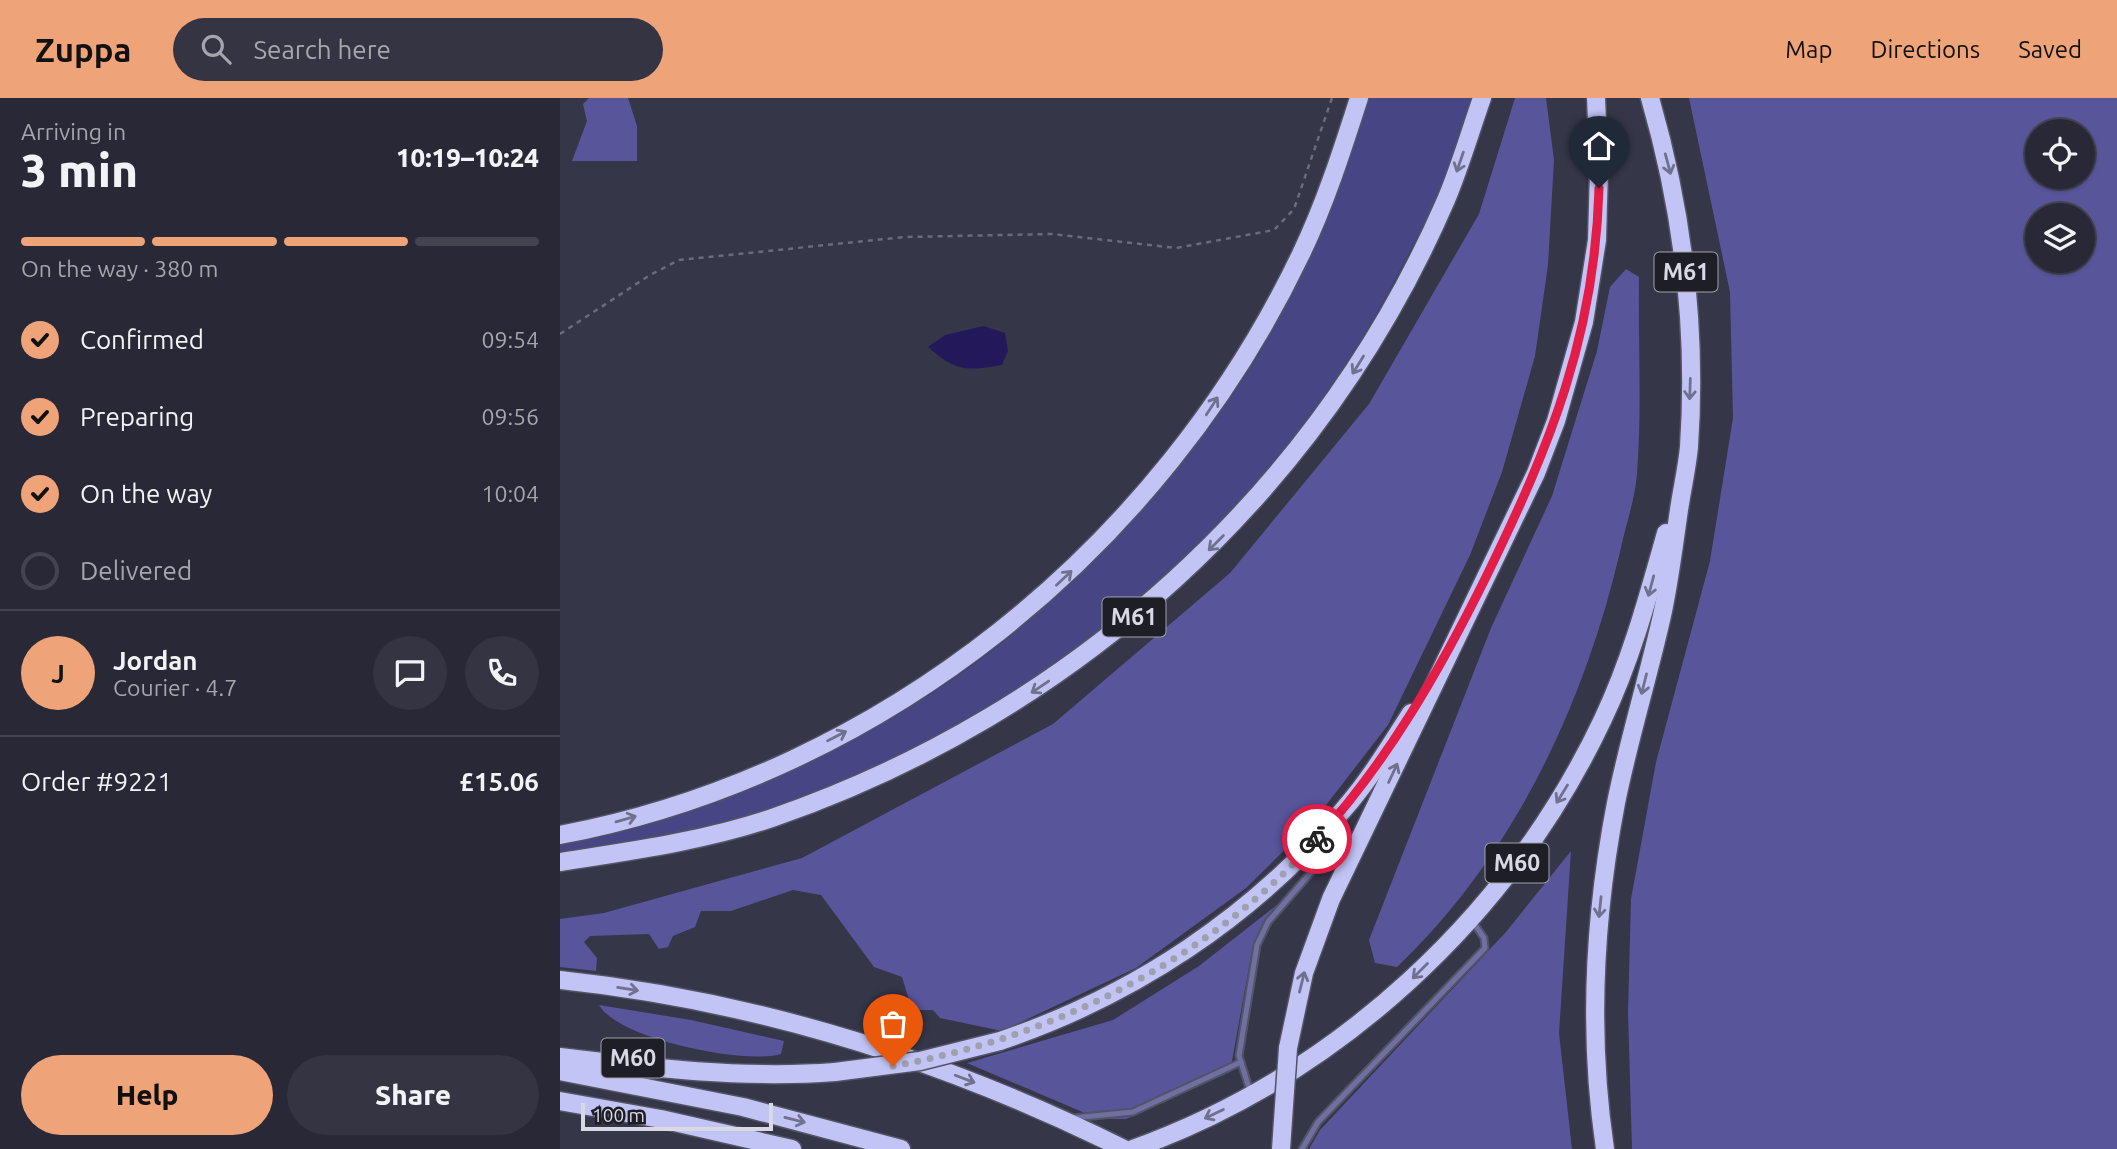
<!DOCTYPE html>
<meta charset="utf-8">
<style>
body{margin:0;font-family:Ubuntu,sans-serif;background:#343442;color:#f1f3f6;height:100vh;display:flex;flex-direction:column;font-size:26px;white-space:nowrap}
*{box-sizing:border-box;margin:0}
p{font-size:23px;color:#a5a6ad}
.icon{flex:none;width:38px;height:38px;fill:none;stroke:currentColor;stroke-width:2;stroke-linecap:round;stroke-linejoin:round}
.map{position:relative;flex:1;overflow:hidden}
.details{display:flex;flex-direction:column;background:#282836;width:560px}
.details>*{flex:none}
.fabs{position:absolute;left:1465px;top:21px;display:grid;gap:14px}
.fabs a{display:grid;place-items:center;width:70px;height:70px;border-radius:50%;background:#282836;box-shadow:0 2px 5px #0004,0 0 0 2px #444451;font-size:35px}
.scale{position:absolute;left:21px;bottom:18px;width:192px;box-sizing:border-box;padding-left:7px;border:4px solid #d8d9e4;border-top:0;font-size:19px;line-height:24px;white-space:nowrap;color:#d8d9e4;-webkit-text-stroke:5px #1e1e27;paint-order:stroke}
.pin{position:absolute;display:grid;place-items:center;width:60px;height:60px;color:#fff;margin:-72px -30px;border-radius:50% 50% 50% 0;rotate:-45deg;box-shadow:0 0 7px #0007}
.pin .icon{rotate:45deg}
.courier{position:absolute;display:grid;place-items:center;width:70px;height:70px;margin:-35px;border:5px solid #e11d48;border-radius:50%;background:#fff;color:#222;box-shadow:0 2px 9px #0007}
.headline em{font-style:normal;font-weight:800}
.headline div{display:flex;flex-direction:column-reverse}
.headline{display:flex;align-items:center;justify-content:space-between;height:119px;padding:0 21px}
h1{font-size:46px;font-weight:800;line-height:52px}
.bar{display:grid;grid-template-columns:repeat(4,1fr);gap:10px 7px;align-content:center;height:84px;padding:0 21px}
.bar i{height:9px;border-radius:5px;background:#444451}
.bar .selected{background:#efa378}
.bar p{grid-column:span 4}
.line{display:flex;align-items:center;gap:18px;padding:0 21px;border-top:2px solid #444451}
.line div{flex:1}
.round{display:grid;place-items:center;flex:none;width:74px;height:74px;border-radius:37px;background:#343442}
ol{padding:0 21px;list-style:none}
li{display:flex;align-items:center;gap:21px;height:77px}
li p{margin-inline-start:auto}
li .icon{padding:7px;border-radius:50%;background:#efa378;color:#111;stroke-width:4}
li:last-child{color:#a5a6ad}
li i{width:38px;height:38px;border:4px solid #444451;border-radius:50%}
.button{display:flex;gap:14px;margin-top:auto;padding:14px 21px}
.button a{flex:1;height:80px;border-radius:42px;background:#efa378;color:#111;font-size:28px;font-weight:800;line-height:80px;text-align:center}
.button a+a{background:#343442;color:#f1f3f6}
header{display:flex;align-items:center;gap:42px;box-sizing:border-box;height:98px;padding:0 35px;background:#efa378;color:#111}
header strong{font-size:33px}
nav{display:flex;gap:38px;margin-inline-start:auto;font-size:24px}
.search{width:490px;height:63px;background:#343442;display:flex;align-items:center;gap:18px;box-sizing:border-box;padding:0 24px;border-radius:38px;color:#a5a6ad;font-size:26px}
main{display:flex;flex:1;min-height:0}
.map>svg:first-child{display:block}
.green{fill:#484585}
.forest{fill:#58559b;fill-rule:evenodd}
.water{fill:#23195a}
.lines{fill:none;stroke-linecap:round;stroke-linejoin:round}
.lane-casing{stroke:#525364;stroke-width:9}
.highway-casing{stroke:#525364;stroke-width:21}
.path{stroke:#6a6b7b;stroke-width:2.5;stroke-dasharray:5 5;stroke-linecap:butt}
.lane{stroke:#6f6fa1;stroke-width:5}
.highway{stroke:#c2c4f5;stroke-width:18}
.highway-bridge-casing{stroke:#525364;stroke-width:21;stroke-linecap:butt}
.highway-bridge{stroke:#c2c4f5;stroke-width:18}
.oneway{stroke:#70718e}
.done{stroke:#9fa0ad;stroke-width:7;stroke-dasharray:0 12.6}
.route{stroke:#e11d48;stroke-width:9}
.labels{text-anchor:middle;stroke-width:7;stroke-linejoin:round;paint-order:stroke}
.shield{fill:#1e1e27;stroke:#a0a1ab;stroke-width:2}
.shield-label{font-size:23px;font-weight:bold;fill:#d8d9e4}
</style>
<header>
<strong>Zuppa</strong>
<div class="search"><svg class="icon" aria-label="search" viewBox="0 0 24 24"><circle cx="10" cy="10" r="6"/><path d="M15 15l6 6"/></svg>Search here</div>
<nav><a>Map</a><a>Directions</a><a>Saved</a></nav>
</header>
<main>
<section class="details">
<div class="headline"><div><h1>3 min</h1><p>Arriving in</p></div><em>10:19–10:24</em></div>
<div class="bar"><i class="selected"></i><i class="selected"></i><i class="selected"></i><i></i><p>On the way · 380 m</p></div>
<ol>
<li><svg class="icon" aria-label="check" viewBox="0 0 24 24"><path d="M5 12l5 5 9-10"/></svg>Confirmed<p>09:54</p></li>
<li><svg class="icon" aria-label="check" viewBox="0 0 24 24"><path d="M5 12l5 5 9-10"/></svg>Preparing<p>09:56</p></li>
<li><svg class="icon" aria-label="check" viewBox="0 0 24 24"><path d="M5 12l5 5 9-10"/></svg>On the way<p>10:04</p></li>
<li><i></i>Delivered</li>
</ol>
<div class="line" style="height:126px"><b class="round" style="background:#efa378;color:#111">J</b><div><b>Jordan</b><p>Courier · 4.7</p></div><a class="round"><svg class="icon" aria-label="chat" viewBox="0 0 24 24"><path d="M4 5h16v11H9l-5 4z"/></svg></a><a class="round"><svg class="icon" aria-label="phone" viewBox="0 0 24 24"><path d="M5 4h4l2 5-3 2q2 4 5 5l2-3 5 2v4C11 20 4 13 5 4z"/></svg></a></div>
<div class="line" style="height:91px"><div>Order #9221</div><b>£15.06</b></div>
<div class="button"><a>Help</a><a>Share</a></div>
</section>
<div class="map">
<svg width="1557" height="1051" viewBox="0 0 1557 1051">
<rect width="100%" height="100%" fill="#353648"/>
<path class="green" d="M 806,0 L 916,0 C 899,58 871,113 843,167 C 705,438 454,643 161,725 C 108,740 54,748 0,757 L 0,746 C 112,719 212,684 315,629 C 458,552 594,417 683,281 C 736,200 782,93 806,0 Z"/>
<g class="forest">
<path d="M 29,0 L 68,0 L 77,28 L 77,63 L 12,63 L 27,23 L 23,6 Z"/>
<path d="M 955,0 L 986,0 L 994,62 L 988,167 L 975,258 L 942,374 L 910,457 L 828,627 L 753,724 L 686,790 L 576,870 L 442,933 L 380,920 L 373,912 L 352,912 L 342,879 L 314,869 L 261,797 L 233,792 L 171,813 L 141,813 L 135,829 L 113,838 L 108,849 L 99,851 L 89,836 L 30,838 L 24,844 L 37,860 L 36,873 L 0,869 L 0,821 L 44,815 L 242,760 L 493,626 L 670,475 L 809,306 L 919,116 Z"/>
<path d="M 1129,0 L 1557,0 L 1557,1051 L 1072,1051 L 1068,914 L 1071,801 L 1096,664 L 1150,463 L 1173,320 L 1170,194 ZM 1477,33 L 1522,33 L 1522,79 L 1477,79 ZM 1477,117 L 1522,117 L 1522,163 L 1477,163 Z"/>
<path d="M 1066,171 L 1079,179 C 1078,244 1082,311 1077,376 C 1075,402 1065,429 1060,454 C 1024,607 953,759 837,869 L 815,865 L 809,842 L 931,530 L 992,398 L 1037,253 L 1050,189 Z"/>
<path d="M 1011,753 L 999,935 L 1012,1051 L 749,1051 L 760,1032 L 946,834 Z"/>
<path d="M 745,785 L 693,847 L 670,974 L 566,1021 L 539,1021 L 407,965 L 553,922 L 639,868 Z"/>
<path d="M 39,907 L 131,922 L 224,943 L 221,956 C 185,967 58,941 39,907 Z"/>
</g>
<path class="water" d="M 424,228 L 445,235 L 448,253 L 442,267 C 407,273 396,274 368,249 L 385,237 Z"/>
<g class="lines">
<defs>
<g id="lane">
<path d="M 690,993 L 679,958 L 697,847 L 708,824 L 753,772 L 750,753"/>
<path d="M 513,1020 L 573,1014 L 681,964"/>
<path d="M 742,1051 L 758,1024 L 925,850 L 924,840 L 913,824"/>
</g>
<g id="highway">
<path d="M 0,737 C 322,676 601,450 741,156 C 765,106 782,53 799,0"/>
<path d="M 0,764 C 70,753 144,743 212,720 C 513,616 759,395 886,102 C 900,69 910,34 922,0"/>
<path d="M 0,882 C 197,903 387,963 564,1051"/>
<path d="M 440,943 C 573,898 693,819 784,711 C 810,681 830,648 851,615"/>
<path d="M 728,950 L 744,875 L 771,801 L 976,375 L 996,323 L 1024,224 L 1037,142 L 1039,72 L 1036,0"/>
<path d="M 0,959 C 91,970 183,981 275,974"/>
<path d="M 0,973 L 183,1009 L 341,1051"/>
<path d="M 0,1003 L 101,1021 L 232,1051"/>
<path d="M 573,1051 C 778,977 950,818 1043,621 C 1071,562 1088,499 1106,435"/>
<path d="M 1045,1051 C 1028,936 1034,819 1056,705 C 1069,640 1089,577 1103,513 C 1110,480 1114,446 1119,412 C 1122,391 1127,370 1129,349 C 1137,230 1123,114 1090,0"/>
</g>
</defs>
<use href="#lane" class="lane-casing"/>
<use href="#highway" class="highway-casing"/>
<path class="path" d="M 0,236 L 90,177 L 119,162 L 345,139 L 492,136 L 616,150 L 714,132 L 734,111 L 772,0"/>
<use href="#lane" class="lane"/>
<use href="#highway" class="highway"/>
<defs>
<g id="highway-bridge">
<path d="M 275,974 L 360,963 L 440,943"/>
<path d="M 721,1051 L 728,950"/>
</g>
</defs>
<use href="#highway-bridge" class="highway-bridge-casing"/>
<use href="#highway-bridge" class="highway-bridge"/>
</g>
<defs><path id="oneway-shaft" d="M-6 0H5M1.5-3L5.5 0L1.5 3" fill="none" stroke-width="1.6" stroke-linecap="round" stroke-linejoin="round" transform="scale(1.75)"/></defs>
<g class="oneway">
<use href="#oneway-shaft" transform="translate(900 64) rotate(109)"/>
<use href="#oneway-shaft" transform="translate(1108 66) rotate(75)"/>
<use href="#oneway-shaft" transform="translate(798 267) rotate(122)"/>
<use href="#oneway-shaft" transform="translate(1130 291) rotate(92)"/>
<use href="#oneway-shaft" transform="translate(652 308) rotate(-57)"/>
<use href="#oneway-shaft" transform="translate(656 445) rotate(135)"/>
<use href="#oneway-shaft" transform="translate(504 480) rotate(-43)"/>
<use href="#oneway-shaft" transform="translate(1091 488) rotate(105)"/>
<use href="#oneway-shaft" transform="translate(1084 586) rotate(104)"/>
<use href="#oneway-shaft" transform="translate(480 589) rotate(146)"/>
<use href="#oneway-shaft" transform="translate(277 638) rotate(-27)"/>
<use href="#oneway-shaft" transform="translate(833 675) rotate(-65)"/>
<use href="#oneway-shaft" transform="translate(1002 696) rotate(122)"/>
<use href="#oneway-shaft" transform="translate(66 721) rotate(-16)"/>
<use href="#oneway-shaft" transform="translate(1040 809) rotate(96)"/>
<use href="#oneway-shaft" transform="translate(860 873) rotate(135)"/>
<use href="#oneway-shaft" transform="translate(742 884) rotate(-76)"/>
<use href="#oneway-shaft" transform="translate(68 891) rotate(9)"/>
<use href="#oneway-shaft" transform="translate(405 981) rotate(21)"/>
<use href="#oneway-shaft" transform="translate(654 1016) rotate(154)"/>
<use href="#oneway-shaft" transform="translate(235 1022) rotate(14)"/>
</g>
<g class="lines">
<path class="done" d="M 333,968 C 494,939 647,863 757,741"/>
<path class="route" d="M 757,741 C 828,663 880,572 926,479 C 990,348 1035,238 1039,90"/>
</g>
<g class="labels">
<g class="shield">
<rect x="1094.5" y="154.5" width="63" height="39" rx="5"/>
<rect x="542.5" y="499.5" width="63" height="39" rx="5"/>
<rect x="925.5" y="745.5" width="63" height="39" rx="5"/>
<rect x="41.5" y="940.5" width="63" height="39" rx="5"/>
</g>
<g class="shield-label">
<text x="1126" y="182">M61</text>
<text x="574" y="527">M61</text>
<text x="957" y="773">M60</text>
<text x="73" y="968">M60</text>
</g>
</g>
</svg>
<div class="fabs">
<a><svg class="icon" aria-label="locate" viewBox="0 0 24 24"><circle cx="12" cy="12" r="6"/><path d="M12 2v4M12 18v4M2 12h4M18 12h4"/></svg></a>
<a><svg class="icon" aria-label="layers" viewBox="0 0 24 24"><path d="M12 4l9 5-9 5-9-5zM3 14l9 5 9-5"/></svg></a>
</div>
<div class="scale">100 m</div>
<div class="pin" style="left:333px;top:968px;background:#ea580c"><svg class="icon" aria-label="bag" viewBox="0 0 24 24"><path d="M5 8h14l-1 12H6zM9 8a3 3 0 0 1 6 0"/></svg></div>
<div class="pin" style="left:1039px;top:90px;background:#1f2937"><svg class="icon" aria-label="home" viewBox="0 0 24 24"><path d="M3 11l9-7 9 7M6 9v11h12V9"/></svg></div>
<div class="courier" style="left:757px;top:741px"><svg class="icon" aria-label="bike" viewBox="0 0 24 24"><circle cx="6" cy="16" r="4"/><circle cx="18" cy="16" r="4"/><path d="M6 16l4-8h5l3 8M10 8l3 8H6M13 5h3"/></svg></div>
</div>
</main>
